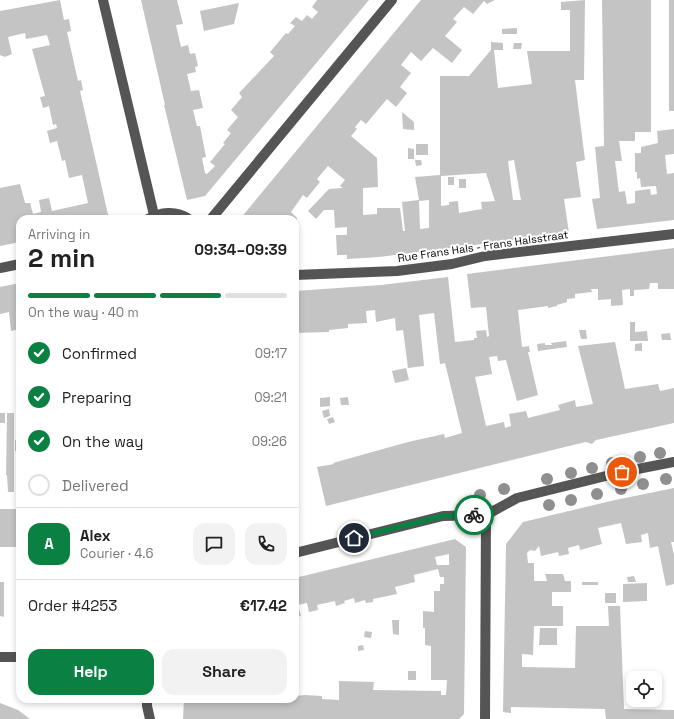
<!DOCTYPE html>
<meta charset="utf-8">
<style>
body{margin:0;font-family:"Space Grotesk",sans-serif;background:#f2f2f2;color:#222;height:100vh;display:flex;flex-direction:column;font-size:15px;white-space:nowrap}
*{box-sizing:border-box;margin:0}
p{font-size:13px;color:#767676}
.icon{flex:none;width:22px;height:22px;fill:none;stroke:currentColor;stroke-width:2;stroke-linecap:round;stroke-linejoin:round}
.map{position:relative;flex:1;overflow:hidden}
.drawer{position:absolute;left:16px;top:215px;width:283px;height:488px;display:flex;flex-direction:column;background:#fff;border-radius:12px;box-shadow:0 2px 6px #0003}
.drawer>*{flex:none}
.fabs{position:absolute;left:626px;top:671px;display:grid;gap:8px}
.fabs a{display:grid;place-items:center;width:36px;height:36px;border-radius:8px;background:#fff;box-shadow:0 2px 6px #0003;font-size:20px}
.pin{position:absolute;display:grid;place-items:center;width:34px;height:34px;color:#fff;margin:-17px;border:2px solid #fff;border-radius:50%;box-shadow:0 1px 4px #0007}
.courier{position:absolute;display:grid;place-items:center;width:40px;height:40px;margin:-20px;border:3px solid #0b8043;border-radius:50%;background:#fff;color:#222;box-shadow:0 1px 5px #0007}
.headline em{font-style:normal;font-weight:700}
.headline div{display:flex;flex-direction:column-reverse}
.headline{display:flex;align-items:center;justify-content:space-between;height:68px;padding:0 12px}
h1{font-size:26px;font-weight:700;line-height:30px}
.bar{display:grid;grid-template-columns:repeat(4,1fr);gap:6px 4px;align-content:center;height:48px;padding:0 12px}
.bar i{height:5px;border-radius:3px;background:#e0e0e0}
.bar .current{background:#0b8043}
.bar p{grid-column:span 4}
.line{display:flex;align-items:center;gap:10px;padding:0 12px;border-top:1px solid #e0e0e0}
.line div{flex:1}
.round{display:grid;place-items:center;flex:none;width:42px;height:42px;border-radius:12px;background:#f2f2f2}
ol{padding:0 12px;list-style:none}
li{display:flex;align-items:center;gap:12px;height:44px}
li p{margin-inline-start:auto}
li .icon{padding:4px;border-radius:50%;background:#0b8043;color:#fff;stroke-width:4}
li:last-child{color:#767676}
li i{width:22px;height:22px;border:2px solid #e0e0e0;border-radius:50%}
.action{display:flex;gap:8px;margin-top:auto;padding:8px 12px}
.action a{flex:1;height:46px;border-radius:12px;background:#0b8043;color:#fff;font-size:16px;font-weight:700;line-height:46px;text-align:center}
.action a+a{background:#f2f2f2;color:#222}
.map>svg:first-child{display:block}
.building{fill:#c4c4c4;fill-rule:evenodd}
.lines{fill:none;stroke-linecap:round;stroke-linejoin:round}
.minor{stroke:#555;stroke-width:10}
.tree{fill:#8f8f8f}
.done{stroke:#595959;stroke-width:4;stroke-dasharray:0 7.2}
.route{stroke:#0b8043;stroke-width:5}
.labels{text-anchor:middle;stroke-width:4;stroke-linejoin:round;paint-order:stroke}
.street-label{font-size:11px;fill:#000;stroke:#fff}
</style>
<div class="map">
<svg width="674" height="719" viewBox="0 0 674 719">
<rect width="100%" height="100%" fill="#fff"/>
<g class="building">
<path d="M 60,0 L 64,20 L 69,19 L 71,31 L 67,32 L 78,81 L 81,80 L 83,90 L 80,91 L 109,219 L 20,219 L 20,242 L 0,246 L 0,188 L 20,184 L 25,203 L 30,203 L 33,214 L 41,212 L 39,200 L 49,198 L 52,211 L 88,203 L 82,175 L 69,178 L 65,160 L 62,161 L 57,141 L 50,143 L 47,131 L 57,128 L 56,124 L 53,125 L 49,106 L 43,108 L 40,97 L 45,96 L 32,49 L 50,45 L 47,35 L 26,39 L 25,33 L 8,37 L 12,54 L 5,57 L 0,55 L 0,11 Z"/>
<path d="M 141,0 L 177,0 L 183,24 L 176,25 L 181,47 L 188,45 L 190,54 L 195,53 L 198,66 L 195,67 L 196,72 L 187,74 L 191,91 L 199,90 L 203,108 L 193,110 L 197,126 L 200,126 L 206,157 L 202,158 L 205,173 L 207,174 L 215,166 L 210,162 L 225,144 L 223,143 L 231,133 L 227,130 L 238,117 L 231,110 L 242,97 L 239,93 L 274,56 L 270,52 L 286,33 L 288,34 L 295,26 L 290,23 L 296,17 L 302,21 L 307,15 L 312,19 L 318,12 L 312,7 L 317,0 L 369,0 L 205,196 L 187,200 L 164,105 L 165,105 Z"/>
<path d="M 421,0 L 495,0 L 487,4 L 484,1 L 473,14 L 464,7 L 453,19 L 457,22 L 445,36 L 462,50 L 452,63 L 433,48 L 421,61 L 411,52 L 401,65 L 411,73 L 400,87 L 407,93 L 396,107 L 387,99 L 366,124 L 361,120 L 355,127 L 357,129 L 351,136 L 377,158 L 378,187 L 363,188 L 363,215 L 377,214 L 377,208 L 400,208 L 403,231 L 405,231 L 402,202 L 419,200 L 415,177 L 440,175 L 440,76 L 469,76 L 491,50 L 491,42 L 503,43 L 503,50 L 494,50 L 498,88 L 532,84 L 527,51 L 570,51 L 570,10 L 561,10 L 561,2 L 585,0 L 584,80 L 575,80 L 585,160 L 576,162 L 581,197 L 564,199 L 569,233 L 379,257 L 347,259 L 347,255 L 337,255 L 336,235 L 347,235 L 347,227 L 335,228 L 334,210 L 324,210 L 316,219 L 308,211 L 329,189 L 343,188 L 340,186 L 345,180 L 328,166 L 317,179 L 320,182 L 307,198 L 303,195 L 291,212 L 297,218 L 296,232 L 298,264 L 295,264 L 295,219 L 240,219 ZM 514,160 L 521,200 L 513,200 L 508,161 ZM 486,173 L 495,201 L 481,202 L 482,209 L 459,213 L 458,201 L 449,202 L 449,205 L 441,206 L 441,176 ZM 429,200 L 429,228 L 420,229 L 419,201 Z"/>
<path d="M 602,0 L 651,0 L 651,132 L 635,132 L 635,141 L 619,141 L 622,161 L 615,161 L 619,192 L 625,191 L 627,204 L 635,203 L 635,191 L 650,189 L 651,195 L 657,194 L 656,186 L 641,187 L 640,178 L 637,179 L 637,172 L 635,172 L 635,153 L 641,153 L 641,147 L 658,143 L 657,131 L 674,129 L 674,154 L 665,155 L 667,174 L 674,173 L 674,220 L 597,229 L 592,199 L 600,198 L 595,147 L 604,146 Z"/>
<rect x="669" y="0" width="5" height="111"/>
<path d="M 239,3 L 234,24 L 204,31 L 200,11 Z"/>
<path d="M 517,28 L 517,34 L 502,34 L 502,29 Z"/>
<path d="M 514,43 L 522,43 L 521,49 L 513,49 Z"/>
<path d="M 402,112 L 414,122 L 414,130 L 403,129 Z"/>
<rect x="416" y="144" width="12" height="11"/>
<path d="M 408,148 L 414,149 L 414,159 L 408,159 Z"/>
<path d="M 415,160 L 421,160 L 422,165 L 416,166 Z"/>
<rect x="448" y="177" width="6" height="8"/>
<rect x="459" y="179" width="7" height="9"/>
<path d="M 674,248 L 674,289 L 658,289 L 658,283 L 650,283 L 649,289 L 634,290 L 634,296 L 630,296 L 630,289 L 622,290 L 623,305 L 611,306 L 611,299 L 598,300 L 598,289 L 591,289 L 592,292 L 575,294 L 575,298 L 567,299 L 567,302 L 557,305 L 557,306 L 548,308 L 548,306 L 518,310 L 522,347 L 529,346 L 530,352 L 528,352 L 538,395 L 517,401 L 506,360 L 498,361 L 497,356 L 489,357 L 492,374 L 475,377 L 486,426 L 504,422 L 505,428 L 511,426 L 509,414 L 526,411 L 528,418 L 560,410 L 558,405 L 575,400 L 576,407 L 593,404 L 578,346 L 615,342 L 625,389 L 658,384 L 660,391 L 674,388 L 674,423 L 596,440 L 592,444 L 586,442 L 569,446 L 326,506 L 317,467 L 334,464 L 333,463 L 408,442 L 444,434 L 445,438 L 462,433 L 445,363 L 440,364 L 434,313 L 419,315 L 424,366 L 408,368 L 403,330 L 396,331 L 395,318 L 376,322 L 375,310 L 366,311 L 367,323 L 348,324 L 348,328 L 329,330 L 329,332 L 295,333 L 295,291 L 381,285 L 448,277 L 455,342 L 474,340 L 474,338 L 477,338 L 476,331 L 486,330 L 487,337 L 489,336 L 486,307 L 471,308 L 467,274 Z"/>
<path d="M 20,283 L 20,329 L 11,331 L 9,312 L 0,314 L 0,287 Z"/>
<path d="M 630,322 L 635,322 L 635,332 L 647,331 L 648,341 L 630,341 Z"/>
<path d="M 579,330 L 586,330 L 587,339 L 581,339 Z"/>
<path d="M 670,333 L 671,340 L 662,340 L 661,334 Z"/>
<path d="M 566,341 L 567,347 L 538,351 L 537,344 L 545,343 L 545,345 L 552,345 L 551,343 Z"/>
<path d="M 642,343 L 642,351 L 635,351 L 635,344 Z"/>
<path d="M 406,368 L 409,380 L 395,383 L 392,371 Z"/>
<path d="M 330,397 L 330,406 L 320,407 L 320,398 Z"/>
<path d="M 348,397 L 349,405 L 341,405 L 340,398 Z"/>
<path d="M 329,409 L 330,416 L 324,418 L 322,411 Z"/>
<rect x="0" y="413" width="5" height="10"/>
<path d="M 7,413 L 14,413 L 14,492 L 8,492 L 7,475 L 6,475 Z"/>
<path d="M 333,417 L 335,422 L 329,424 L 327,419 Z"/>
<path d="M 15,440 L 20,440 L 20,450 L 15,451 Z"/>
<path d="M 674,488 L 674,542 L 671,542 L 674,555 L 674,584 L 666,586 L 658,546 L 650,548 L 648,533 L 641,535 L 642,542 L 626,544 L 621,523 L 598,528 L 602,544 L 580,550 L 579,545 L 568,548 L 569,554 L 559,556 L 558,552 L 541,556 L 539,546 L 535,551 L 530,550 L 527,553 L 528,563 L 534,563 L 534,581 L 547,581 L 545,574 L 563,574 L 565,581 L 571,581 L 571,592 L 552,592 L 552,606 L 563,606 L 563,626 L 534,626 L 533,655 L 522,654 L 522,667 L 575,668 L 576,626 L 609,626 L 608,606 L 620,606 L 624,709 L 674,710 L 674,719 L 606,719 L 605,709 L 511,707 L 511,713 L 503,712 L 506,544 L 523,522 L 615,500 Z"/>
<rect x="0" y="509" width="20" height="38"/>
<path d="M 455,539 L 466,547 L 464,714 L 459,719 L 183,719 L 184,699 L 295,699 L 295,696 L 305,695 L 322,696 L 322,699 L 339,700 L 339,681 L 374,682 L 373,690 L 441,691 L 441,695 L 446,695 L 447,680 L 431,680 L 431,646 L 425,645 L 425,628 L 423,628 L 423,611 L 434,612 L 434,591 L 440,591 L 440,584 L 444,584 L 444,577 L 440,577 L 438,569 L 414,575 L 415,582 L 395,587 L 397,594 L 373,599 L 373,602 L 366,603 L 365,600 L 355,603 L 354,598 L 344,601 L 345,603 L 336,606 L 335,601 L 317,605 L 318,610 L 309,612 L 307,603 L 298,605 L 301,616 L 295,617 L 295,578 ZM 449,554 L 449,565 L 437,565 L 435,557 Z"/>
<path d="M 634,576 L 636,582 L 628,582 L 627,577 Z"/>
<path d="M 0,582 L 4,582 L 4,617 L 0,616 Z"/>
<rect x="582" y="582" width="16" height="3"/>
<path d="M 647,583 L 647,601 L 623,602 L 623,584 Z"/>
<rect x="605" y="593" width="11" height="10"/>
<path d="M 392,620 L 399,620 L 399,635 L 393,634 Z"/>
<path d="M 540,628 L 557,628 L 557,645 L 539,645 Z"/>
<path d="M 365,631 L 372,632 L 371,638 L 364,637 Z"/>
<path d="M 363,645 L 364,650 L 358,651 L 358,646 Z"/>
<rect x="408" y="671" width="8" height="9"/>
<path d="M 0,703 L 18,710 L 30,719 L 0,719 Z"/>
</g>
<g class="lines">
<g class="minor">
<path d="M 103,0 L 154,215"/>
<path d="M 148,219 C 160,212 176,210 189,219"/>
<path d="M 211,219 L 392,0"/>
<path d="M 0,268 L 20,264"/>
<path d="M 295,275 L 397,271 L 452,264 L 485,256 L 674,234"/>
<path d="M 295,553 L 443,516 L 486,515 L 517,498 L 622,472 L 674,462"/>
<path d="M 0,657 L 20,657"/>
<path d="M 147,699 L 147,706 L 150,719"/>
<path d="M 485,719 L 486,515"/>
</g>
</g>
<g class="tree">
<circle cx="660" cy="453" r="6"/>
<circle cx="640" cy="457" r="6"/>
<circle cx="612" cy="463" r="6"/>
<circle cx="592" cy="468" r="6"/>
<circle cx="571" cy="473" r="6"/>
<circle cx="547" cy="479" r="6"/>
<circle cx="666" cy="479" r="6"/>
<circle cx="643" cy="484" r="6"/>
<circle cx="504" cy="489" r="6"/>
<circle cx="621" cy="489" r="6"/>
<circle cx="597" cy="494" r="6"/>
<circle cx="480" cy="495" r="6"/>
<circle cx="571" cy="500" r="6"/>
<circle cx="549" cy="505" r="6"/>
</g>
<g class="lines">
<path class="done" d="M 474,515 L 486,515 L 517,498 L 622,472"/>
<path class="route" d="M 354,538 L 443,516 L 474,515"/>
</g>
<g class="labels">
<g class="street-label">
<text transform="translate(483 246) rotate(-8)" y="4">Rue Frans Hals - Frans Halsstraat</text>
</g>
</g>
</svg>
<div class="fabs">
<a><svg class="icon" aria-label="locate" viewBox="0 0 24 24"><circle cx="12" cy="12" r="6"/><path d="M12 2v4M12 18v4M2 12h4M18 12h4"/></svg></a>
</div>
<div class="pin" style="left:622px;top:472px;background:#ea580c"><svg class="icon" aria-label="bag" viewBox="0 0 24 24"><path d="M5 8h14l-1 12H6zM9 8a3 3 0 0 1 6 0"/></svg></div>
<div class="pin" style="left:354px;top:538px;background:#1f2937"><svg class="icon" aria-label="home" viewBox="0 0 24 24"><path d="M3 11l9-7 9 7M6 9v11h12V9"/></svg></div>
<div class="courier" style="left:474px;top:515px"><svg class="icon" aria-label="bike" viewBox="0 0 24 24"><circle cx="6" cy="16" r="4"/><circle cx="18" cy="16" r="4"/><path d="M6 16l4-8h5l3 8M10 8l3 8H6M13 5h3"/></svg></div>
<section class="drawer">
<div class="headline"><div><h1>2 min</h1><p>Arriving in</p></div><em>09:34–09:39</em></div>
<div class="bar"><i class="current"></i><i class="current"></i><i class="current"></i><i></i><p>On the way · 40 m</p></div>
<ol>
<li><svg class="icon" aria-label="check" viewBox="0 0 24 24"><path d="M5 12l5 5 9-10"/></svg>Confirmed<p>09:17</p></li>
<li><svg class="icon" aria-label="check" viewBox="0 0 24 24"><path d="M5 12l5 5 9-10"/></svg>Preparing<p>09:21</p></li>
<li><svg class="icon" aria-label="check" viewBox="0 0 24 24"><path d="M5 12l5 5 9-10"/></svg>On the way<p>09:26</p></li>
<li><i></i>Delivered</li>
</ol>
<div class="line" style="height:72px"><b class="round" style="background:#0b8043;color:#fff">A</b><div><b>Alex</b><p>Courier · 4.6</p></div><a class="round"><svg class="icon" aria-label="chat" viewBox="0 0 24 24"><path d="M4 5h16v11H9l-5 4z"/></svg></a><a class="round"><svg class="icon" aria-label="phone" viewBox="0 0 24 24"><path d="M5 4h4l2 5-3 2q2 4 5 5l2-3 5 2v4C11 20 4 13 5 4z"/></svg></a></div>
<div class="line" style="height:52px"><div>Order #4253</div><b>€17.42</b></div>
<div class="action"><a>Help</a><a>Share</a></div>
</section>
</div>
